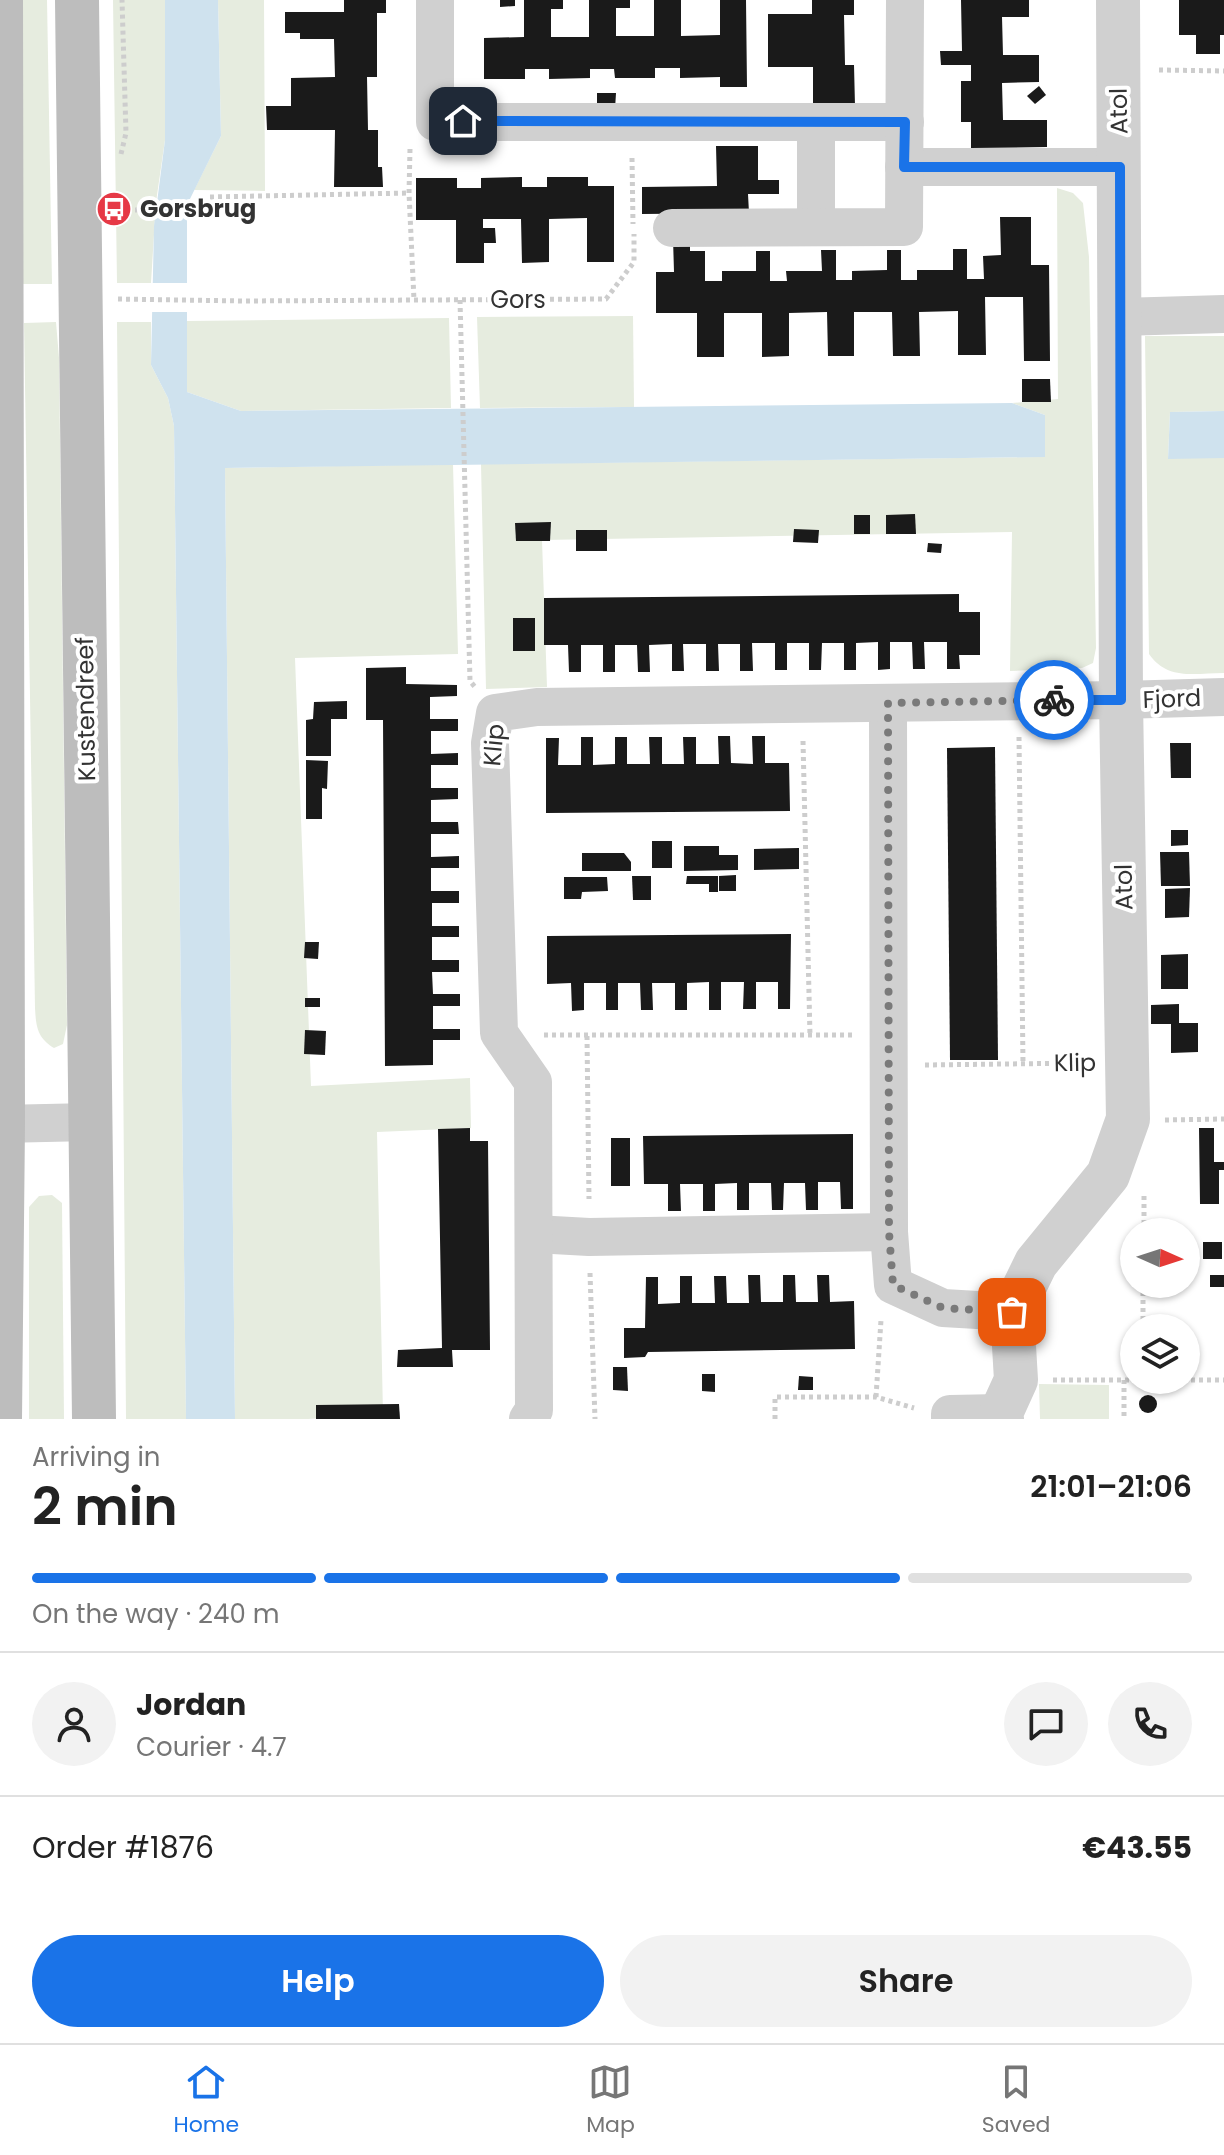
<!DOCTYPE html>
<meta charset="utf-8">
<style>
body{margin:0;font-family:Poppins,sans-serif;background:#f2f2f2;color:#222;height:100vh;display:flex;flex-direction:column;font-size:30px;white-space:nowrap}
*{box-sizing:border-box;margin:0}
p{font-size:26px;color:#767676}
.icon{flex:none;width:44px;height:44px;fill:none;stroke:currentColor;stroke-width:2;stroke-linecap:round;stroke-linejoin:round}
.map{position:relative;height:1419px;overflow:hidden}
.side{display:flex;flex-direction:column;background:#fff;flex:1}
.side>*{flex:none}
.needle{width:52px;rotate:93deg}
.fabs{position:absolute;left:1120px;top:1218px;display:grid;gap:16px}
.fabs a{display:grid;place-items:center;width:80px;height:80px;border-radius:50%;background:#fff;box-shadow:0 2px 6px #0004;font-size:40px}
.pin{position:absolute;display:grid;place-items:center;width:68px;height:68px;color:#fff;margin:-34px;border-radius:16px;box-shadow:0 4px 12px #0006}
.courier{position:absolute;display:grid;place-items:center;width:80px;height:80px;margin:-40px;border:6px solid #1a73e8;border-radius:50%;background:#fff;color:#222;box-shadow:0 2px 10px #0007}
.head em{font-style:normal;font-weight:600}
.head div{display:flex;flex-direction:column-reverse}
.head{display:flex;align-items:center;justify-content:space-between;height:136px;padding:0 32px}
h1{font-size:52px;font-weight:600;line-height:60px}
.bar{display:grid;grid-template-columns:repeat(4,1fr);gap:12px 8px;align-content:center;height:96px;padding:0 32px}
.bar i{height:10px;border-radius:6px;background:#e0e0e0}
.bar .active{background:#1a73e8}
.bar p{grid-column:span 4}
.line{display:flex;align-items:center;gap:20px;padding:0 32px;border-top:2px solid #e0e0e0}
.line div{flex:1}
.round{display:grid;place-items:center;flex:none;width:84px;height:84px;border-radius:42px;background:#f2f2f2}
.button{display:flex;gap:16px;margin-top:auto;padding:16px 32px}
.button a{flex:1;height:92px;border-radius:48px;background:#1a73e8;color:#fff;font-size:32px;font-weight:600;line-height:92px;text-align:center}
.button a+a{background:#f2f2f2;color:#222}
.tabs{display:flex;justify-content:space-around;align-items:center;height:112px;border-top:2px solid #e0e0e0;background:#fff;font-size:22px;color:#767676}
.tabs a{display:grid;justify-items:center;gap:4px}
.tabs .active{color:#1a73e8}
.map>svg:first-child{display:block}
.green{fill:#e6ecdf}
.water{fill:#cfe2ee}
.pier{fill:#fff}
.building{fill:#1a1a1a}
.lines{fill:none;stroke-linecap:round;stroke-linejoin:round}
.path{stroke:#cdcdcd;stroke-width:5;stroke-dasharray:4 4;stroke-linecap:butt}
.minor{stroke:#d0d0d0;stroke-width:38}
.tertiary{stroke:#d0d0d0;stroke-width:44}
.secondary{stroke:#bdbdbd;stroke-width:44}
.done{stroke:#7a7a7a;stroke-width:8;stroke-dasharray:0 14.4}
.route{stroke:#1a73e8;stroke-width:10}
.labels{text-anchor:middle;stroke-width:8;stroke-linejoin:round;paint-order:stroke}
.street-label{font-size:24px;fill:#333;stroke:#fff}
.poi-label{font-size:24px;font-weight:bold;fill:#333;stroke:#fff;text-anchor:start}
</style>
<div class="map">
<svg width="1224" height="1419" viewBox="0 0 1224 1419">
<rect width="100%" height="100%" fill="#fff"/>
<g class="green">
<path d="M 23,0 L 47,0 L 52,284 L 23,284 Z"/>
<path d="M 113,0 L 165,0 L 165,140 L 156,202 L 151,283 L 117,283 Z"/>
<path d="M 218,0 L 264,0 L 265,191 L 194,190 L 221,136 Z"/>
<path d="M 1057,188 L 1073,193 L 1083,203 L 1089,257 L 1096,648 L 1093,663 L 1082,668 L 1010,671 L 1012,532 L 542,540 L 547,687 L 486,689 L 481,464 L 1045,457 L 1045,415 L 1012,403 L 1058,399 Z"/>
<path d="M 633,316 L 634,407 L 480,408 L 477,317 Z"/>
<path d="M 449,318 L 451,408 L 241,411 L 187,392 L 187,321 Z"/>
<path d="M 56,322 L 59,358 L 67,1025 L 63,1044 L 54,1048 C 37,1038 36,1026 35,1008 L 24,323 Z"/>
<path d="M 117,322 L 151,322 L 151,365 L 168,398 L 174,426 L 186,1419 L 126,1419 Z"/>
<path d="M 1145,336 L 1224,336 L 1224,411 L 1170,412 L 1168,458 L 1224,458 L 1224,673 C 1195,673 1168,681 1149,654 Z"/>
<path d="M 453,464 L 458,654 L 295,658 L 311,1086 L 470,1078 L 471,1128 L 377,1132 L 383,1414 L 308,1419 L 235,1419 L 225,468 Z"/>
<path d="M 52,1195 L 62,1203 L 64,1419 L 29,1419 L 29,1207 L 39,1196 Z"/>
<path d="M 1039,1384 L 1109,1385 L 1109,1419 L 1040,1419 Z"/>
</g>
<g class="water">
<path d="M 165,0 L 218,0 L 221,136 L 187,205 L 187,392 L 241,411 L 1012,403 L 1045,415 L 1045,457 L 225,468 L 235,1419 L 186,1419 L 174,426 L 168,398 L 151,365 L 154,226 L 165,140 Z"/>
<path d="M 1224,411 L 1224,458 L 1168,459 L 1170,412 Z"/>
</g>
<rect class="pier" x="147" y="283" width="44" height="29"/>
<g class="building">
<path d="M 344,0 L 386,0 L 386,13 L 377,13 L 377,77 L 367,77 L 368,130 L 378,130 L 378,167 L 382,167 L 383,187 L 334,187 L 335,130 L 267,130 L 266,106 L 291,106 L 291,78 L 335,77 L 334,39 L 300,39 L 300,33 L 285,33 L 285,12 L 344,12 Z"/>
<path d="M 500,0 L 515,0 L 515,6 L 500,7 Z"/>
<path d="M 524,0 L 563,0 L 563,9 L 551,9 L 551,37 L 589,37 L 589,0 L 630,0 L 630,8 L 616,8 L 616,36 L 654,36 L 654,0 L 681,0 L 681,36 L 720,35 L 720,0 L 746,0 L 747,87 L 720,87 L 720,77 L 680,78 L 680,68 L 655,68 L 655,78 L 615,78 L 614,69 L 590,69 L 590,78 L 549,79 L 549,69 L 525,69 L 525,79 L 484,79 L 484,38 L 524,37 Z"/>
<path d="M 812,0 L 854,0 L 854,15 L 844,15 L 845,65 L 854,65 L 855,106 L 813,107 L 813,67 L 768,67 L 768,14 L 812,14 Z"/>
<path d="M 961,0 L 1029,0 L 1029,17 L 1002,17 L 1003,55 L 1039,55 L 1039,82 L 1002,83 L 1003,120 L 1047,120 L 1047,147 L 971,148 L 971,122 L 961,122 L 961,81 L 971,81 L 971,65 L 941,65 L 940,51 L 962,51 Z"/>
<path d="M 1179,0 L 1224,0 L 1224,35 L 1220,35 L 1220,54 L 1196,54 L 1196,35 L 1179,35 Z"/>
<path d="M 1039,86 L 1046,95 L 1035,104 L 1027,96 Z"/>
<path d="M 597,93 L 616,93 L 615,109 L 597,109 Z"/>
<path d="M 716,146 L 758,146 L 758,180 L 779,180 L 779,194 L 748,194 L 749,213 L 642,214 L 642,187 L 717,186 Z"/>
<path d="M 522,177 L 522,187 L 547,187 L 547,177 L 588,177 L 588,186 L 614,186 L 614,262 L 587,262 L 587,218 L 549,219 L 549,262 L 522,263 L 521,219 L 483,219 L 483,228 L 495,228 L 496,243 L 484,243 L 484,263 L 456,263 L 456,220 L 416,220 L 416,178 L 457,178 L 457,188 L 481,188 L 481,178 Z"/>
<path d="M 1000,217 L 1031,217 L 1031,265 L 1049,265 L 1050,361 L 1024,361 L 1023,297 L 985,297 L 986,355 L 958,355 L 958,311 L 919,312 L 920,356 L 893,356 L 892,312 L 854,312 L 854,356 L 828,356 L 827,312 L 789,313 L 789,356 L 762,357 L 762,313 L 724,313 L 724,357 L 697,357 L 697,313 L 656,313 L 656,272 L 674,272 L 673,238 L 690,238 L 690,251 L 705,251 L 705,281 L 722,281 L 722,271 L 756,271 L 756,251 L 770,251 L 770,281 L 787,281 L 786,271 L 822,271 L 821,250 L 836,250 L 836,280 L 852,280 L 852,271 L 887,270 L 887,250 L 901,250 L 901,280 L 917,280 L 917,270 L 953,270 L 953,249 L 967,249 L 967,279 L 984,279 L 983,256 L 1001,255 Z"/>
<path d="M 1022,379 L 1050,379 L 1051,402 L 1022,402 Z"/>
<path d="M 915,514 L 916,534 L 886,534 L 886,515 Z"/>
<rect x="854" y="515" width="16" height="19"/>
<path d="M 551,522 L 550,541 L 516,541 L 515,523 Z"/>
<path d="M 794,529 L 819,530 L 818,543 L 793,542 Z"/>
<rect x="576" y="530" width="31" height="21"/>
<path d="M 928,543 L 942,544 L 941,553 L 927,552 Z"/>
<path d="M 959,594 L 959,612 L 980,612 L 980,655 L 959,655 L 960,669 L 947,669 L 947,642 L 924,642 L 925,669 L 913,669 L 912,642 L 890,642 L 890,669 L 878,670 L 878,642 L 856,643 L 856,670 L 844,670 L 844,643 L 822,643 L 821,670 L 809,670 L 809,643 L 787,643 L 787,670 L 775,670 L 775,643 L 752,643 L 753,671 L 740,671 L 740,644 L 718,644 L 719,671 L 706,671 L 706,644 L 683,644 L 684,671 L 672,671 L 672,644 L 649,645 L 650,672 L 638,672 L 637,645 L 615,645 L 615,672 L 603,672 L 603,645 L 581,645 L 581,672 L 569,672 L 568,645 L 544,645 L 544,598 Z"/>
<rect x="513" y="618" width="22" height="33"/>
<path d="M 406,667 L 406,684 L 457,685 L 457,696 L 430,697 L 430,719 L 458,719 L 458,731 L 431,731 L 431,754 L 458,753 L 458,765 L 431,765 L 431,788 L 458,788 L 458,799 L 431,800 L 431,822 L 458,822 L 459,834 L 431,834 L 431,857 L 459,856 L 459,868 L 431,868 L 431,891 L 459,891 L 459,903 L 432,903 L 432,926 L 459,926 L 459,937 L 432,937 L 432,960 L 459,960 L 459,972 L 432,972 L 433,994 L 460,994 L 460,1006 L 433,1006 L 433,1029 L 460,1029 L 460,1040 L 433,1040 L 433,1065 L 385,1066 L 383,720 L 366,720 L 366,668 Z"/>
<path d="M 347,701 L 347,719 L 331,719 L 331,756 L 306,756 L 306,720 L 313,719 L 314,702 Z"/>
<path d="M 718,736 L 730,736 L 731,763 L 753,764 L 752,736 L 765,736 L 765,763 L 789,763 L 790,811 L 546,813 L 546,738 L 559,738 L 558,765 L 581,765 L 581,737 L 593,737 L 593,765 L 615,764 L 615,737 L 627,737 L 627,764 L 650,764 L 649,737 L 662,737 L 662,764 L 684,764 L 683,737 L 696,737 L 696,764 L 719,764 Z"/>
<path d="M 1170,743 L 1191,743 L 1191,778 L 1171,778 Z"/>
<path d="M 995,747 L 998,1060 L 950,1060 L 947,748 Z"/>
<path d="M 306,760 L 328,761 L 327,789 L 322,788 L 322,819 L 306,819 Z"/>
<path d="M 1171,830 L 1188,830 L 1188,845 L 1171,846 Z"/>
<rect x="652" y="841" width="20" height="27"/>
<path d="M 684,846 L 719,846 L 719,855 L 738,855 L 738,870 L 684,871 Z"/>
<path d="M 799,848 L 799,869 L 754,870 L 754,849 Z"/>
<path d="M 1160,852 L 1189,852 L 1190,886 L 1161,886 Z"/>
<path d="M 582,853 L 624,853 L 631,862 L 631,871 L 582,871 Z"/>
<path d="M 736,875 L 736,891 L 719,891 L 719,876 Z"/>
<path d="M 632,876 L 651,876 L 651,900 L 633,900 Z"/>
<path d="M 687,876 L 718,876 L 718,892 L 709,892 L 709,884 L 686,884 Z"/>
<path d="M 564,877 L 607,877 L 608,891 L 582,892 L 581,899 L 564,899 Z"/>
<path d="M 1190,888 L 1189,917 L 1165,918 L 1165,889 Z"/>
<path d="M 791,934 L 790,1009 L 778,1009 L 778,982 L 756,982 L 756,1009 L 743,1009 L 744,982 L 721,982 L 721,1010 L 709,1010 L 709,982 L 687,983 L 687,1010 L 675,1010 L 675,983 L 652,983 L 653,1010 L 641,1010 L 640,983 L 618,983 L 618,1010 L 606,1010 L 606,983 L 584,983 L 584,1010 L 572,1011 L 571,983 L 547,984 L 547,936 Z"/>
<path d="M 305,942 L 319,942 L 318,959 L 304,958 Z"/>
<path d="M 1188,954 L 1188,989 L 1161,989 L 1161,955 Z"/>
<rect x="305" y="998" width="15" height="9"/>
<path d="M 1179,1004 L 1179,1023 L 1198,1023 L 1198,1052 L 1171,1053 L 1171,1024 L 1151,1024 L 1151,1005 Z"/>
<path d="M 305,1030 L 326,1031 L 325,1055 L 304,1054 Z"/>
<path d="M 470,1128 L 470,1141 L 488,1141 L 490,1350 L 452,1350 L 453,1367 L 397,1367 L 398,1350 L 442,1348 L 438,1129 Z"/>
<path d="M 1199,1128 L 1214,1128 L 1214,1162 L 1224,1162 L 1224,1170 L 1219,1170 L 1219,1204 L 1200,1204 Z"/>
<path d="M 853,1134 L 853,1209 L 841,1209 L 840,1182 L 818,1182 L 818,1210 L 806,1210 L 805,1183 L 784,1183 L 783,1210 L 772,1210 L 771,1183 L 749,1183 L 749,1210 L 737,1210 L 737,1183 L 715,1184 L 715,1211 L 703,1211 L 703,1184 L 680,1184 L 681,1211 L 668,1211 L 668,1184 L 644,1184 L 643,1136 Z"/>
<rect x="611" y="1138" width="19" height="48"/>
<rect x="1203" y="1242" width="19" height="17"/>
<path d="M 748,1275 L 760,1275 L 761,1302 L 783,1302 L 783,1275 L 795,1275 L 796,1302 L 818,1302 L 817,1275 L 829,1275 L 830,1302 L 854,1301 L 855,1349 L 648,1352 L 645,1357 L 624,1358 L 624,1328 L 645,1328 L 646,1277 L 658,1277 L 658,1304 L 680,1303 L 680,1276 L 692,1276 L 692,1303 L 715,1303 L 714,1276 L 726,1276 L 727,1303 L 749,1303 Z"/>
<rect x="1210" y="1275" width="14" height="12"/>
<path d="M 613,1367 L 627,1367 L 628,1391 L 613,1390 Z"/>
<path d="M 702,1374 L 715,1374 L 715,1392 L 702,1391 Z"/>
<path d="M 799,1376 L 813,1377 L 813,1390 L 798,1390 Z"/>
<circle cx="1148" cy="1404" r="9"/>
<path d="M 399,1404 L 400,1419 L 316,1419 L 316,1405 Z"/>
</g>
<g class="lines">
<g class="path">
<path d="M 1159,70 L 1224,71"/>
<path d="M 410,149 L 409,193 L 414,300"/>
<path d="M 121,154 L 126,133 L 122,0"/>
<path d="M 632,158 L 633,224"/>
<path d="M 119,210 L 209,210 L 209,197 L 409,193"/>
<path d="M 118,299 L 243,301 L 606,299 L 634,262 L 634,234"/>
<path d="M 460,300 L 470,681 L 475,687"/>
<path d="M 1019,737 L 1023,1063"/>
<path d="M 803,741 L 810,1036"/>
<path d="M 544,1035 L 854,1035"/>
<path d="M 587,1036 L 589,1199"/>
<path d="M 925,1065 L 1087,1063"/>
<path d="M 1165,1120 L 1224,1119"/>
<path d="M 1144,1232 L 1144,1193"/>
<path d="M 590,1273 L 595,1419"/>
<path d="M 1143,1328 L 1143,1284"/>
<path d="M 1053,1380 L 1134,1380"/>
<path d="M 1124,1380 L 1124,1419"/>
<path d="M 1159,1380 L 1224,1380"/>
<path d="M 876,1397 L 881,1320"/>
<path d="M 775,1419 L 775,1397 L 876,1397 L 914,1408"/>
</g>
<g class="minor">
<path d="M 435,0 L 435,122 L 905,122"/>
<path d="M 904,167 L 1120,167"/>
<path d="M 816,227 L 816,122"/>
<path d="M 672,228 L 904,227 L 905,0"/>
<path d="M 1120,317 L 1224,314"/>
<path d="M 888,703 L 889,1232 L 893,1285 L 943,1308 L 1012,1312"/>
<path d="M 0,1124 L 91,1122"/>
<path d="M 535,1234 L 589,1237 L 889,1232"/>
<path d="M 528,1419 L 534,1410 L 533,1082 L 499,1033 L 490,743 L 495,713 L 537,707 L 1121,700 L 1224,697"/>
<path d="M 950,1419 L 950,1414 L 1001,1413"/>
</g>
<path class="tertiary" d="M 1002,1419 L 1001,1413 L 1016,1380 L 1012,1312 L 1036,1263 L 1108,1175 L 1128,1119 L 1121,700 L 1118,0"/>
<g class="secondary">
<path d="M 77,0 L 94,1419"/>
<path d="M 0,1419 L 3,1124 L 1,0"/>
</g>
</g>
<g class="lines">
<path class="done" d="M 1012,1312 L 943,1308 L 893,1285 L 889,1232 L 888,703 L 1054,700"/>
<path class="route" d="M 463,121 L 905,122 L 904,167 L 1120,167 L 1121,700 L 1054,700"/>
</g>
<defs>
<symbol id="bus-disc" viewBox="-11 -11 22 22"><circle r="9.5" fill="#e63946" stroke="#fff"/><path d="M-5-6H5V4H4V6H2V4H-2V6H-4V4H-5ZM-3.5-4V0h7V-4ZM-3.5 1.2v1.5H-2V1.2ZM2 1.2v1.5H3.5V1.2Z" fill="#fff"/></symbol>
</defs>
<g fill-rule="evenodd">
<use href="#bus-disc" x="94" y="189" width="40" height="40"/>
</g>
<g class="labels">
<g class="street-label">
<text transform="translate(1119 111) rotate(-91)" y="8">Atol</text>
<text x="518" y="308">Gors</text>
<text transform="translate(1172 699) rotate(-2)" y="8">Fjord</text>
<text transform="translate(86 709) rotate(-91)" y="8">Kustendreef</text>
<text transform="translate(494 745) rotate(-85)" y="8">Klip</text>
<text transform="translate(1124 887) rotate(-91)" y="8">Atol</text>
<text transform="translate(1075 1063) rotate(-1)" y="8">Klip</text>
</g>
<g class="poi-label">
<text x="140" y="217">Gorsbrug</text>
</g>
</g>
</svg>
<div class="fabs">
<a><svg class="needle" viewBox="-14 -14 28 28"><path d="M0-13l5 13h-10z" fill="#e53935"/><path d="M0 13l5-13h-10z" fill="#767676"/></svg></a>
<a><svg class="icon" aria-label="layers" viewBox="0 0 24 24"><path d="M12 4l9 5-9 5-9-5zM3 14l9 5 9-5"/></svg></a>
</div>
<div class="pin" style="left:1012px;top:1312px;background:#ea580c"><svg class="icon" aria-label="bag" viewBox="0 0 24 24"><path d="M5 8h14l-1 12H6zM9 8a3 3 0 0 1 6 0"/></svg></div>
<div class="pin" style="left:463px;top:121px;background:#1f2937"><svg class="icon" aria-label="home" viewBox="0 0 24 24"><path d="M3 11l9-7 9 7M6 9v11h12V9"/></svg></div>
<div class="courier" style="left:1054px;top:700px"><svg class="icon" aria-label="bike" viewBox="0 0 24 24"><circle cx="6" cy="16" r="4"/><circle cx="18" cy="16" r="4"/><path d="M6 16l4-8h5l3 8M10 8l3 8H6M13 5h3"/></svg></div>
</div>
<section class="side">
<div class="head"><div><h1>2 min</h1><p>Arriving in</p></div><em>21:01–21:06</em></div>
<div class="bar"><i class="active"></i><i class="active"></i><i class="active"></i><i></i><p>On the way · 240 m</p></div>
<div class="line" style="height:144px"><a class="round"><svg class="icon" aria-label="person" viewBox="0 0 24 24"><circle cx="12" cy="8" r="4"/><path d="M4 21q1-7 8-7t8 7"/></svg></a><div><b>Jordan</b><p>Courier · 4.7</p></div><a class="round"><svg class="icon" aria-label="chat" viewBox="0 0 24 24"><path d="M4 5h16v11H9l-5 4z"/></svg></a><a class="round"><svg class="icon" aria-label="phone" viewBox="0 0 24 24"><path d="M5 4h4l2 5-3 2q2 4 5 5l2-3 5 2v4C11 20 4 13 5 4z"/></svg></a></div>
<div class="line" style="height:104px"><div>Order #1876</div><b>€43.55</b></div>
<div class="button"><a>Help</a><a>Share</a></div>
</section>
<nav class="tabs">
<a class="active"><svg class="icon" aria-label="home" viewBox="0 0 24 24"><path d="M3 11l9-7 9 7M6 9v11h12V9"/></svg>Home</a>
<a><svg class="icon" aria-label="map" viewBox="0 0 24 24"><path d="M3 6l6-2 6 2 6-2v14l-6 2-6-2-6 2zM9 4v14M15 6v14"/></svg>Map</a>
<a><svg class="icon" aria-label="saved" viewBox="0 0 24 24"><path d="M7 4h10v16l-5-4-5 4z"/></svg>Saved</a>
</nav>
